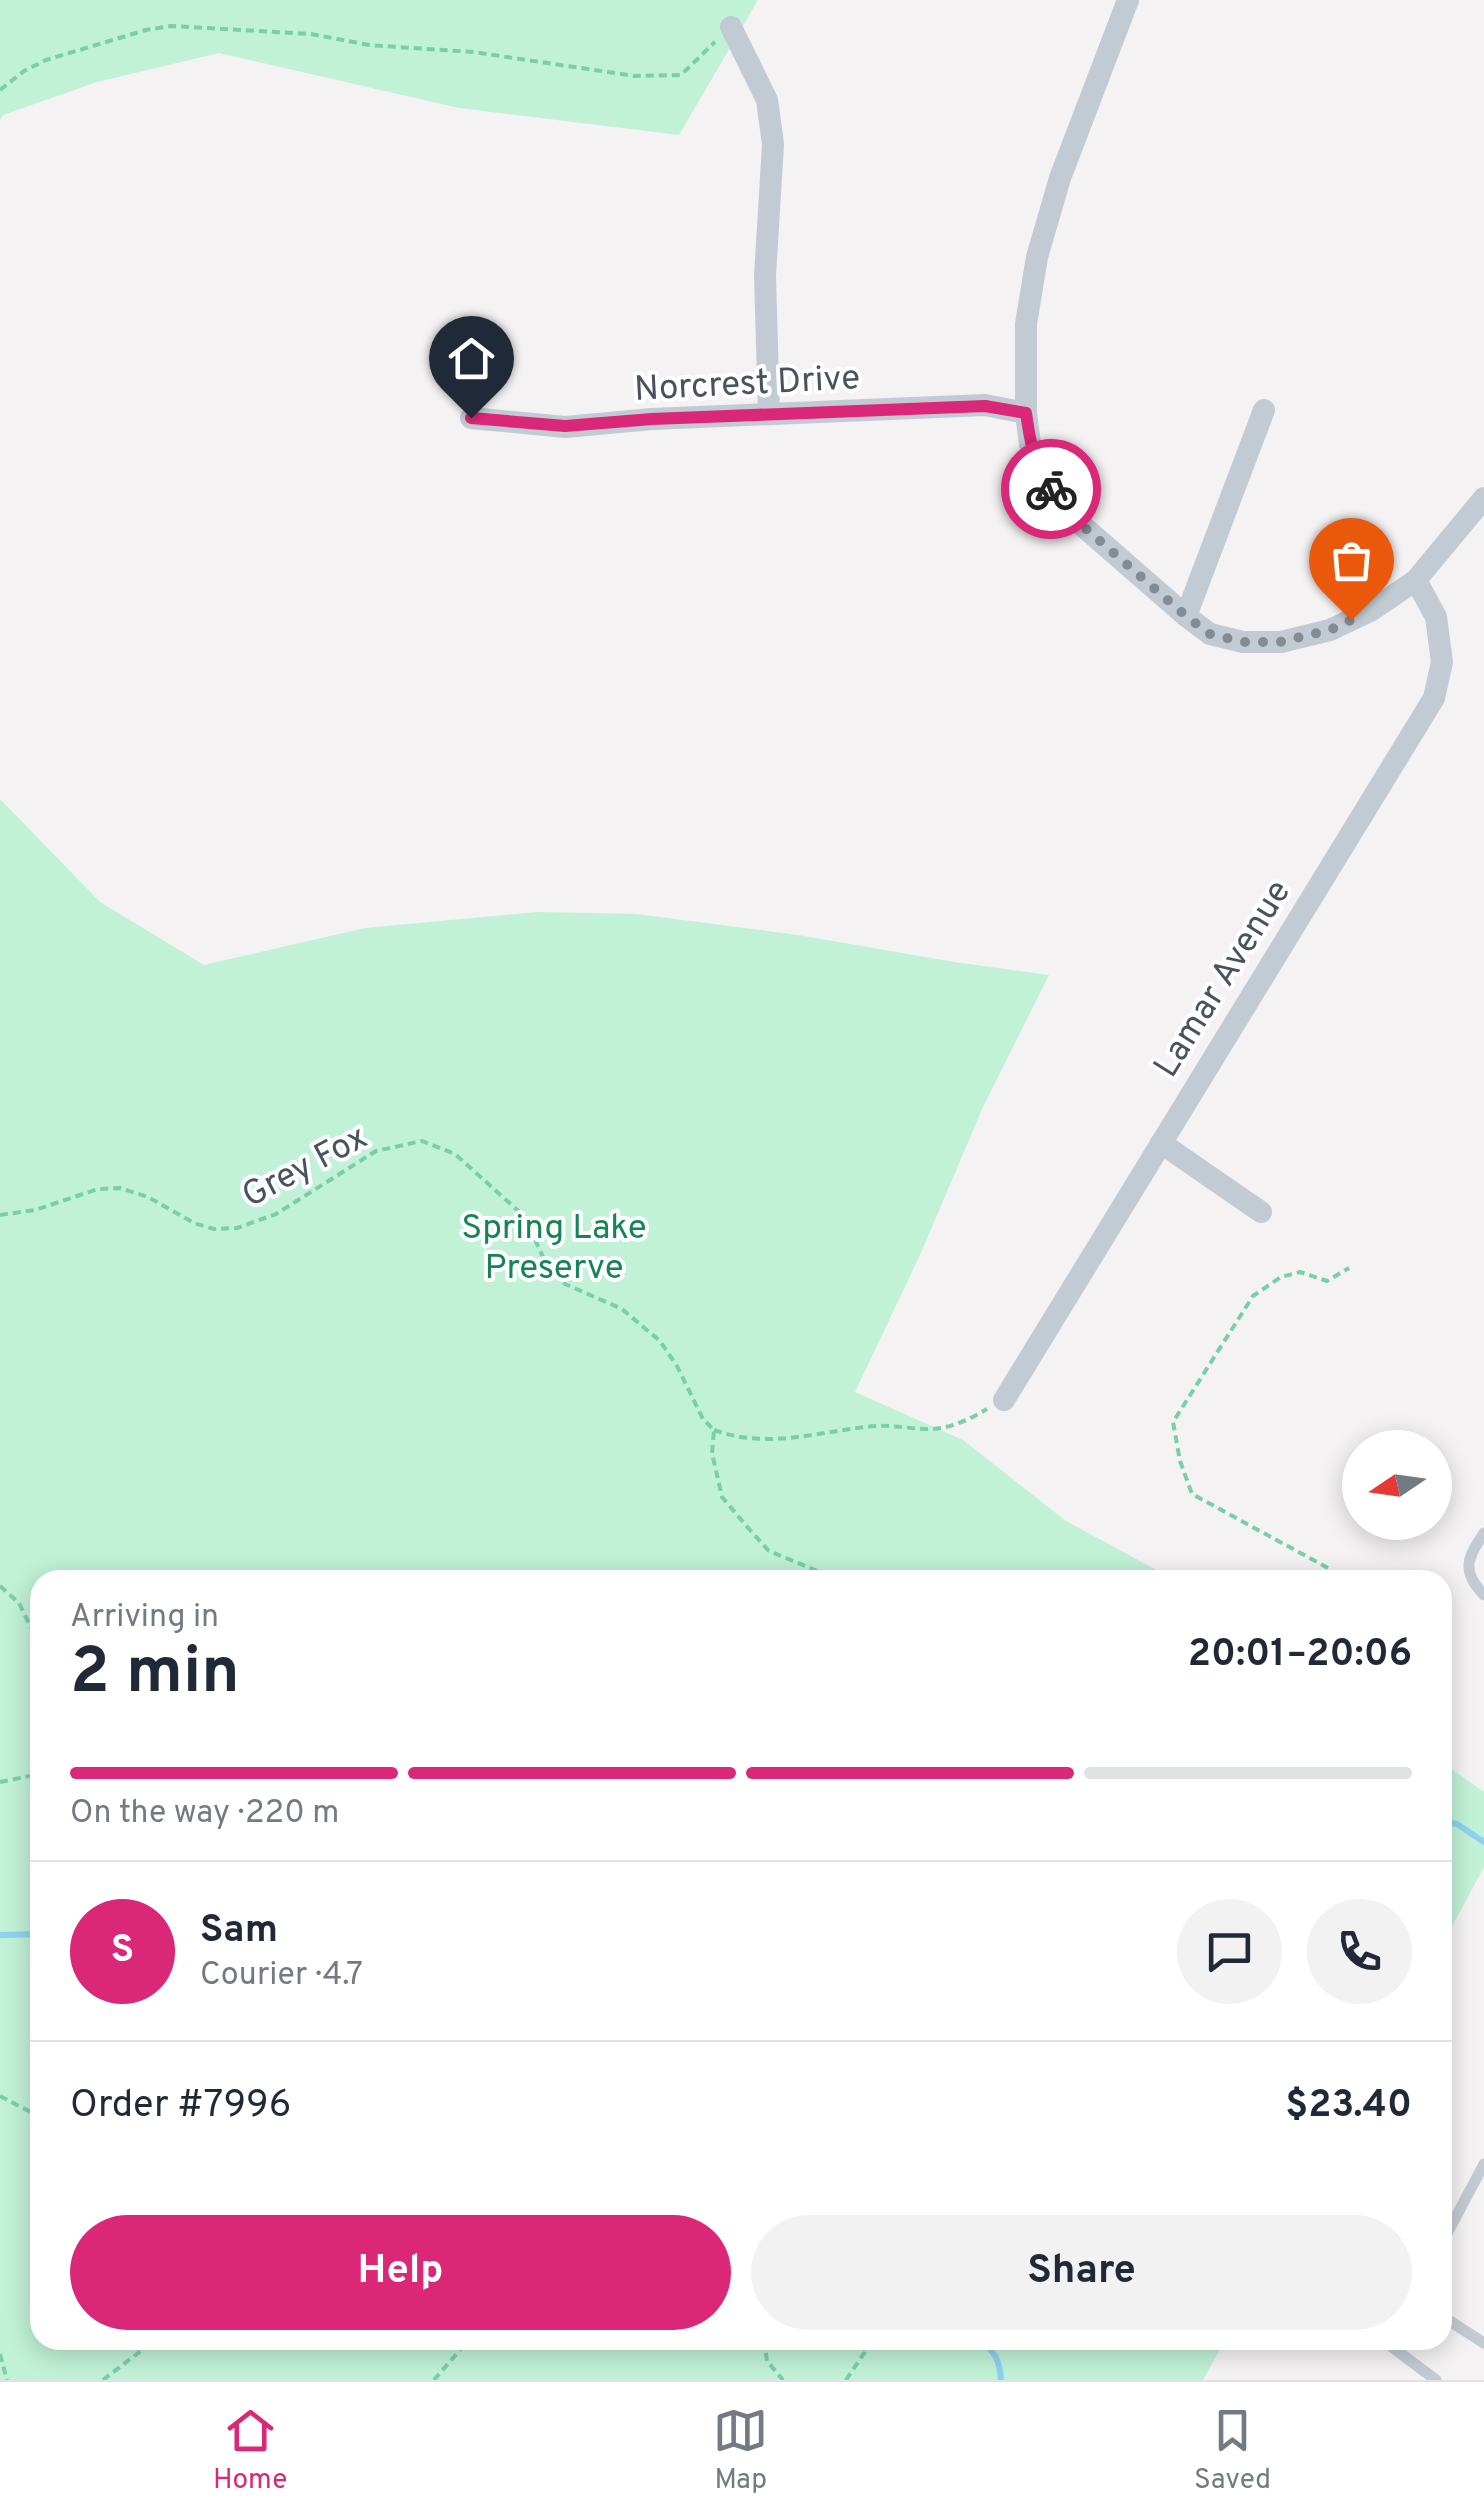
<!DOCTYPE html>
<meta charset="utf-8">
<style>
body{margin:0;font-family:Overpass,sans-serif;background:#f2f2f3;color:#1f2937;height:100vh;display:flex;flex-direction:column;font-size:38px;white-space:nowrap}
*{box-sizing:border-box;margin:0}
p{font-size:32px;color:#747a83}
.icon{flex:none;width:55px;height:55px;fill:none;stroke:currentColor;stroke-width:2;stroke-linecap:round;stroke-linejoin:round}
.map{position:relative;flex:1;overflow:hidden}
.panel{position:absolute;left:30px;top:1570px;width:1422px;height:780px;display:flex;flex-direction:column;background:#fff;border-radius:30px;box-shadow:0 5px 25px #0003}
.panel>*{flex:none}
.needle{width:65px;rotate:257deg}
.fabs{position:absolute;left:1342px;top:1430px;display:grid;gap:20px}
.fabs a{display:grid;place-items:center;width:110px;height:110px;border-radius:50%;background:#fff;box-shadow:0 5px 25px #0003;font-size:50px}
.pin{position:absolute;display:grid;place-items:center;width:85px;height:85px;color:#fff;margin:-102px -42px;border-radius:50% 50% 50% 0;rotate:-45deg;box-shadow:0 0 10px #0007}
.pin .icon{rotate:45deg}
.courier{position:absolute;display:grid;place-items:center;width:100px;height:100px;margin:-50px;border:8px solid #db2777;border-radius:50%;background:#fff;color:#222;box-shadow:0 2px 12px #0007}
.headline em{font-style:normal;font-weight:700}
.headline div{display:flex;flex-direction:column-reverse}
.headline{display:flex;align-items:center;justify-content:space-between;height:170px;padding:0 40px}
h1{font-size:65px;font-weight:700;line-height:75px}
.bar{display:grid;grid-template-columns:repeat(4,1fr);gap:15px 10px;align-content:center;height:120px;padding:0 40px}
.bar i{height:12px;border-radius:8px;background:#e0e1e3}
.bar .active{background:#db2777}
.bar p{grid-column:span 4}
.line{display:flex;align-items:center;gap:25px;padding:0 40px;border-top:2px solid #e0e1e3}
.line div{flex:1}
.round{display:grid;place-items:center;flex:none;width:105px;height:105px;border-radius:52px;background:#f2f2f3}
.button{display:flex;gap:20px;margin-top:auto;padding:20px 40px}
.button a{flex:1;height:115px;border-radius:60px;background:#db2777;color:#fff;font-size:40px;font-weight:700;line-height:115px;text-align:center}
.button a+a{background:#f2f2f3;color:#1f2937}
.menu{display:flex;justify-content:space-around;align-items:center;height:140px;border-top:2px solid #e0e1e3;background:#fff;font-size:28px;color:#747a83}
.menu a{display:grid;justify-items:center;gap:5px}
.menu .active{color:#db2777}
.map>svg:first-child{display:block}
.green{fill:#c1f1d7}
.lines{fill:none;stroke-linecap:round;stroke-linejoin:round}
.stream{stroke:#8dd2ee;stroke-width:6}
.path{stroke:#78d0ab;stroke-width:4;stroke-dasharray:8 5;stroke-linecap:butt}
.service{stroke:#c2cbd3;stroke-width:11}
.minor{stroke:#c2cbd3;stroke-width:22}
.done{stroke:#858b93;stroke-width:10;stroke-dasharray:0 18}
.route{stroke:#db2777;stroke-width:12}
.labels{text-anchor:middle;stroke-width:8;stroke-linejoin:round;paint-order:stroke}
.street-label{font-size:35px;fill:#495360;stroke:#fff}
.park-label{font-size:35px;fill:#168456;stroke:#fff}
</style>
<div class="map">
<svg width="1484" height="2380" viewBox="0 0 1484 2380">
<rect width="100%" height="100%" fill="#f4f2f2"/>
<g class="green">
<path d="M 0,0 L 758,0 L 679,135 L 459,108 L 219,53 L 97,82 L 3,115 L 0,120 Z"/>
<path d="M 0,799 L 100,902 L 204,965 L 365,928 L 538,912 L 636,914 L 798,935 L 954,962 L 1049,975 L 983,1107 L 920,1255 L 855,1392 L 963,1440 L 1066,1521 L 1175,1580 L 40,1580 L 40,2340 L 1225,2340 L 1203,2380 L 0,2380 Z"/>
<path d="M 1443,1763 L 1484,1792 L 1484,1867 L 1443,1943 Z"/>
</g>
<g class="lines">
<g class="stream">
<path d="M 1442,1821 L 1457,1824 L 1484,1842"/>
<path d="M 0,1935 L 40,1934"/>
<path d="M 978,2340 C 995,2350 1000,2361 1001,2380"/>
</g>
<g class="path">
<path d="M 0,90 L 24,71 L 46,60 L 146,30 L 171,26 L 311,34 L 369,45 L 473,52 L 635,76 L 681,75 L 715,42"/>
<path d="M 0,1215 L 35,1210 L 98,1189 L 120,1188 L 148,1197 L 194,1223 L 214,1229 L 237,1228 L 276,1214 L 376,1151 L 422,1141 L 455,1154 L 525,1217 L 546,1264 L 565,1284 L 622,1309 L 660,1341 L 677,1366 L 703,1419 L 714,1430 L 712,1453 L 722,1497 L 749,1529 L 769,1551 L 839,1580"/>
<path d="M 714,1430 C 769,1450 819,1431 875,1426 C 893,1425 911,1429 929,1429 C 950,1429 970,1419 987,1409"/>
<path d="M 1333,1580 L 1328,1568 L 1192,1494 L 1180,1461 L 1173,1422 L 1253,1296 L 1281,1277 L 1300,1272 L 1327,1281 L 1349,1268"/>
<path d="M 0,1586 L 19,1603 L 40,1646"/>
<path d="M 0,1782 L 40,1774"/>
<path d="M 0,2096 L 40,2117"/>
<path d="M 764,2340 L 767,2361 L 783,2380"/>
<path d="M 0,2354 L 7,2380"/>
<path d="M 103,2380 L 155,2340"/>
<path d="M 434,2380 L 466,2343 L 490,2340"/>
<path d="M 846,2380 L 873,2340"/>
</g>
<g class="service">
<path d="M 1484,1533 C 1467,1558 1461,1571 1484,1595"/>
<path d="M 1442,2243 L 1484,2164"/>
<path d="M 1442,2316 L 1484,2343"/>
<path d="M 1392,2340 L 1392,2347 L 1436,2380"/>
</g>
<g class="minor">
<path d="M 1128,0 L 1060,178 L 1037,257 L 1026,324 L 1026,413 L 1030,444 L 1042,476 L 1069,514 L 1186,616 L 1210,634 L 1243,642 L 1281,642 L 1330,630 L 1372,610 L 1416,580 L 1484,498"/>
<path d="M 731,27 L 767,100 L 773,144 L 765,276 L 769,414"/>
<path d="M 471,418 L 565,427 L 652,419 L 985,405 L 1026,413"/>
<path d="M 1186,616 L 1264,410"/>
<path d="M 1161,1143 L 1261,1212"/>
<path d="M 1004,1400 L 1434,698 L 1442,662 L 1436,617 L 1416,580"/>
</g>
</g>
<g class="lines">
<path class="done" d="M 1051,489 L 1069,514 L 1186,616 L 1210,634 L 1243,642 L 1280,642 L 1330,630 L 1351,620"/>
<path class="route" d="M 471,418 L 565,426 L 652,419 L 985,406 L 1026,413 C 1030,441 1034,466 1051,489"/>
</g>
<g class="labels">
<g class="street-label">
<text transform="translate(747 382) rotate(-3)" y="12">Norcrest Drive</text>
<text transform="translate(1221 978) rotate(-58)" y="12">Lamar Avenue</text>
<text transform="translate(304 1165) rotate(-28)" y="12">Grey Fox</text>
</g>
<g class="park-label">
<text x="554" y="1238">Spring Lake<tspan x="554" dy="40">Preserve</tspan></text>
</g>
</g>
</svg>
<div class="fabs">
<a><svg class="needle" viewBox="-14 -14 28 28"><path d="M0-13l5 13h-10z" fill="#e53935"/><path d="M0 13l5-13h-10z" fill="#747a83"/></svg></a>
</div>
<div class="pin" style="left:1351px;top:620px;background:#ea580c"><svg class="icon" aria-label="bag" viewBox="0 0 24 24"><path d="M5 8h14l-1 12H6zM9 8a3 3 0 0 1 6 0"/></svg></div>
<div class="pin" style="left:471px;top:418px;background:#1f2937"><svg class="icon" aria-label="home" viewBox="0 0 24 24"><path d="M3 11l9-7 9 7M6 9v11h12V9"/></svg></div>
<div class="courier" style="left:1051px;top:489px"><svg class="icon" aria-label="bike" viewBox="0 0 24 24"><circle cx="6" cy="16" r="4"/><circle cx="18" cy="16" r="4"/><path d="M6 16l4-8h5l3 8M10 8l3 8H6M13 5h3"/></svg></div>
<section class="panel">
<div class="headline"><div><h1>2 min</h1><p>Arriving in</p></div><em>20:01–20:06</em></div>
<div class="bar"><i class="active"></i><i class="active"></i><i class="active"></i><i></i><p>On the way · 220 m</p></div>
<div class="line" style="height:180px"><b class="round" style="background:#db2777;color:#fff">S</b><div><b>Sam</b><p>Courier · 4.7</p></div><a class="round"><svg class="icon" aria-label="chat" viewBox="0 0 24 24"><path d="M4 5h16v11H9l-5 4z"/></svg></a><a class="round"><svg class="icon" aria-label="phone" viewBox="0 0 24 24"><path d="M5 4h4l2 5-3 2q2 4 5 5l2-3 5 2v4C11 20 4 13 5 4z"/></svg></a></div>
<div class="line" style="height:130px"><div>Order #7996</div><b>$23.40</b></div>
<div class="button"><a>Help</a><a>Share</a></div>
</section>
</div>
<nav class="menu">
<a class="active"><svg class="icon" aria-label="home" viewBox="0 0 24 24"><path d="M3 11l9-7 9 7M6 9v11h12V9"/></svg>Home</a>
<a><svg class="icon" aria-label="map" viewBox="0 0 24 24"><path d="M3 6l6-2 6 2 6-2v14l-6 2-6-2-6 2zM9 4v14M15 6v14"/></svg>Map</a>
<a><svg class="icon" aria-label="saved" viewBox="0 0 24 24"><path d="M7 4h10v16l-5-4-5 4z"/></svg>Saved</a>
</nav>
